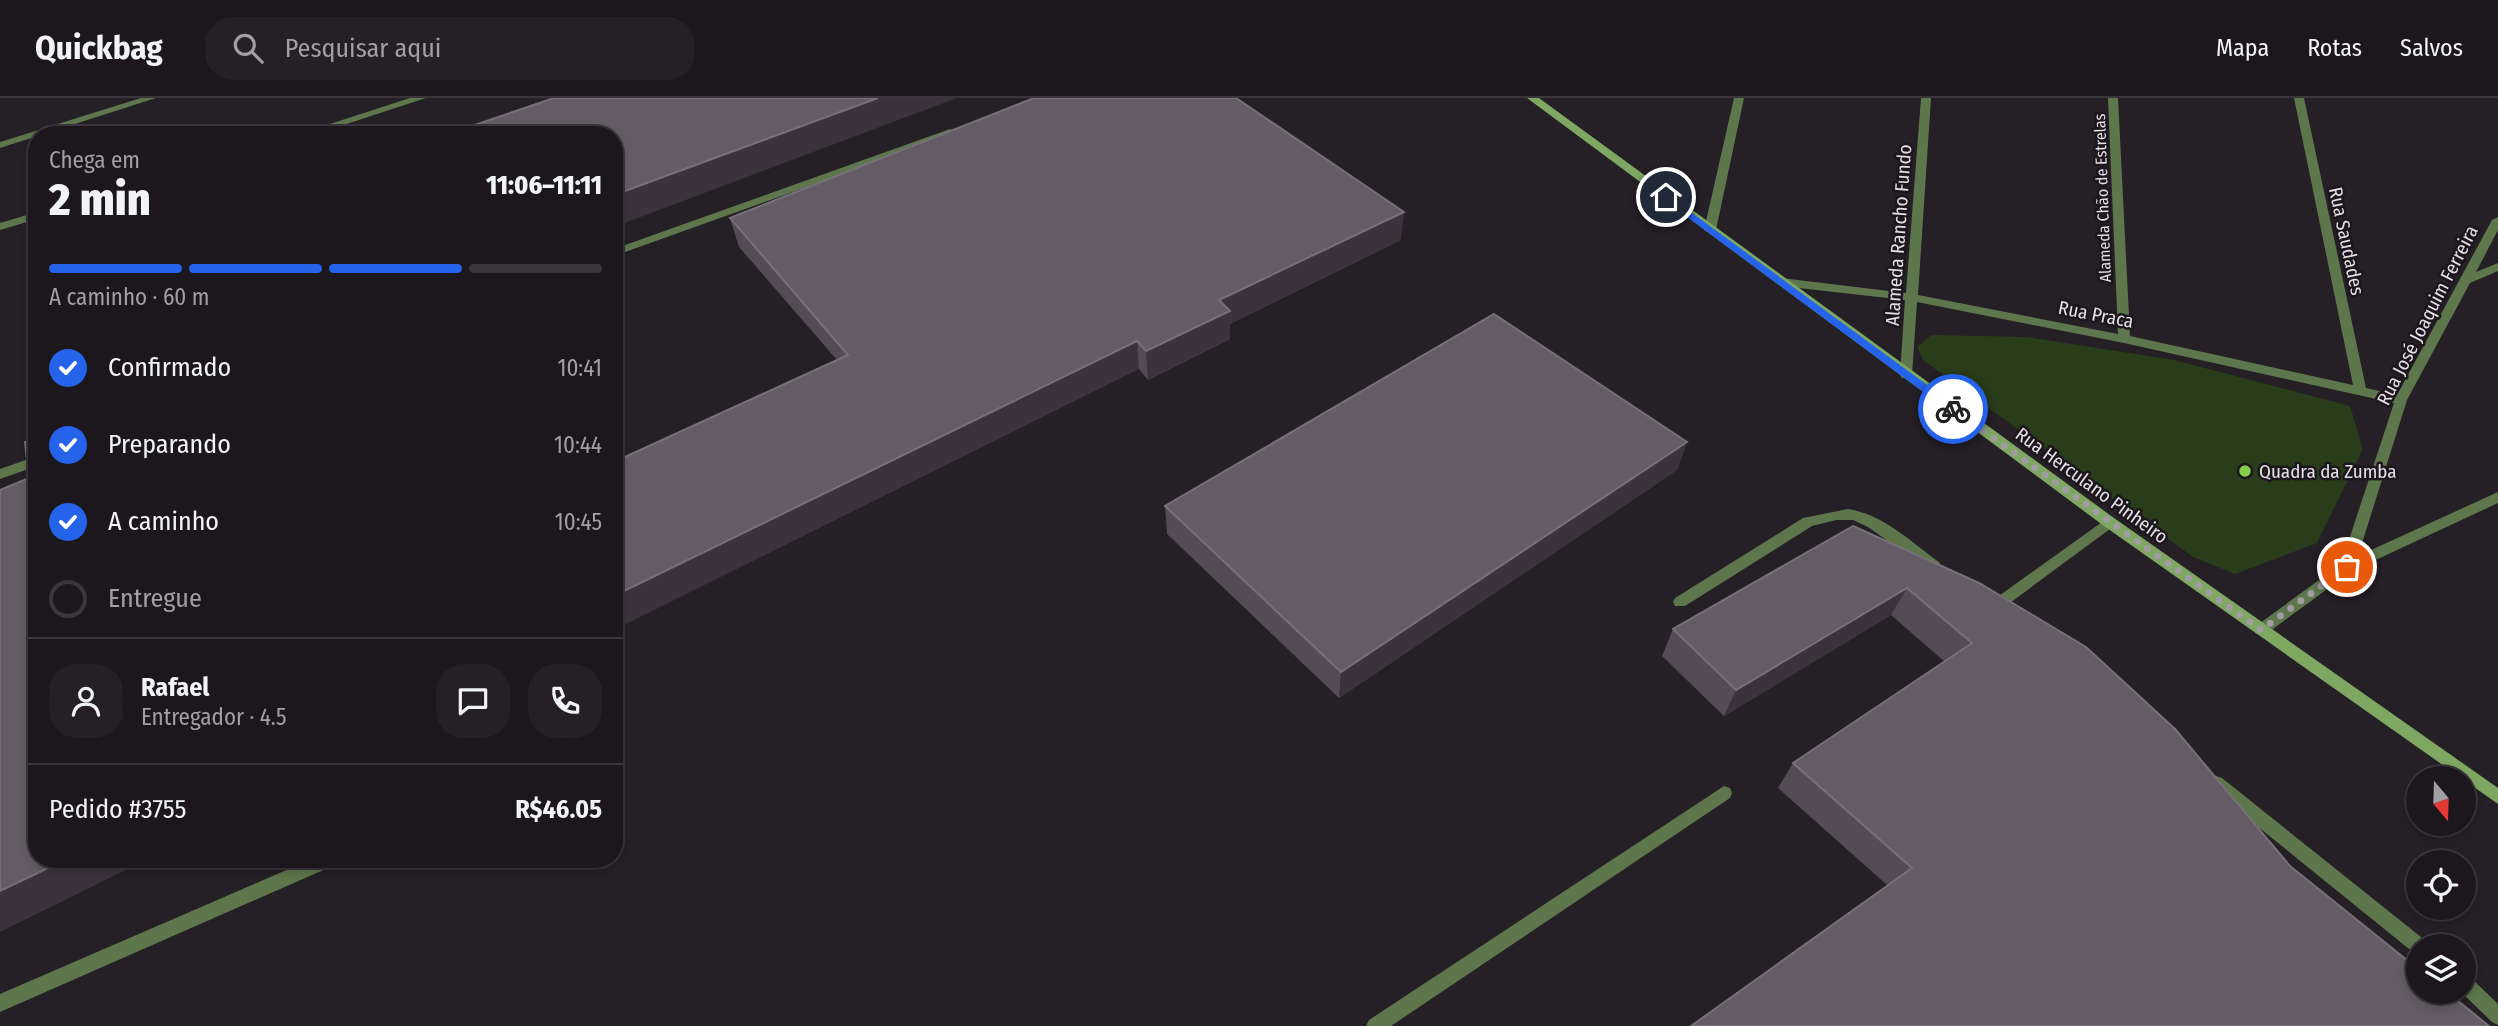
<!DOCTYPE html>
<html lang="pt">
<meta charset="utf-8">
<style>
body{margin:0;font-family:"Fira Sans Condensed",sans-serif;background:#252025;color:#f1f3f6;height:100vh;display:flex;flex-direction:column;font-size:26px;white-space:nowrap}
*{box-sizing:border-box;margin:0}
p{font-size:23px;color:#a09fa3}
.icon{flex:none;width:38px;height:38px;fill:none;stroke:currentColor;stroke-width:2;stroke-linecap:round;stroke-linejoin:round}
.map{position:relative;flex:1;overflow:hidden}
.drawer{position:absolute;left:28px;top:28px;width:595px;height:742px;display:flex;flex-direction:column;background:#1c171c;border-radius:28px;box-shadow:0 4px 10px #0003,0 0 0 2px #3a363b}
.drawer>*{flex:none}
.needle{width:46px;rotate:161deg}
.tools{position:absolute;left:2406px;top:668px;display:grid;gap:14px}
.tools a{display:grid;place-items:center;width:70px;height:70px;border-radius:50%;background:#1c171c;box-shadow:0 4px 10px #0003,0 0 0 2px #3a363b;font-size:35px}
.pin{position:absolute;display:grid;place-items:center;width:60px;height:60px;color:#fff;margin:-30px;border:4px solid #fff;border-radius:50%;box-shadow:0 2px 7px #0007}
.courier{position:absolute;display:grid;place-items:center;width:70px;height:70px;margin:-35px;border:5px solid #2563eb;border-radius:50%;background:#fff;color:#222;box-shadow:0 2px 9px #0007}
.summary em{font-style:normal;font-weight:800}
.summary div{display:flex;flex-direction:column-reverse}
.summary{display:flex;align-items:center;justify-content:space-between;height:119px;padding:0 21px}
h1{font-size:46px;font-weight:800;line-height:52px}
.bar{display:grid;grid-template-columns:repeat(4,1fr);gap:10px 7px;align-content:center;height:84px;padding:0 21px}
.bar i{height:9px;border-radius:5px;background:#3a363b}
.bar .selected{background:#2563eb}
.bar p{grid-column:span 4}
.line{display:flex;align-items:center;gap:18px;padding:0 21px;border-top:2px solid #3a363b}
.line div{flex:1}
.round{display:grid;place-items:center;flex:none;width:74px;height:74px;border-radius:28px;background:#252025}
ol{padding:0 21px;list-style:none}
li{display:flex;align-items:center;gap:21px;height:77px}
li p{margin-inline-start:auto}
li .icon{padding:7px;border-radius:50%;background:#2563eb;color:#fff;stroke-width:4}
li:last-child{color:#a09fa3}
li i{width:38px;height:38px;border:4px solid #3a363b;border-radius:50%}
header{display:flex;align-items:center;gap:42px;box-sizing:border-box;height:98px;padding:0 35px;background:#1c171c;border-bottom:2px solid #3a363b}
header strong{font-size:33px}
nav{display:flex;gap:38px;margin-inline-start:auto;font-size:24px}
.search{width:490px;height:63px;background:#252025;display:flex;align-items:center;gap:18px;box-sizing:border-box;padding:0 24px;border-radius:28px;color:#a09fa3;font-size:26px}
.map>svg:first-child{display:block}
.green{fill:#293d1a}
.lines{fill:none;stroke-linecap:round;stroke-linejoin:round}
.lane{fill:#5d764b;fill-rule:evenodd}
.street{fill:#5d764b;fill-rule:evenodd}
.secondary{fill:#7ea761;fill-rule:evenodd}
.wall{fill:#544c55}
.shaded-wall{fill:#3b333c}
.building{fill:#635c64;stroke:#777078;stroke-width:2}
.route{fill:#2563eb}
.done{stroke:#a09ca2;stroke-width:7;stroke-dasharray:0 12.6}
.poi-dot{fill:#87cf4a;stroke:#1c161d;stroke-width:2.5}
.labels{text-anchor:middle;stroke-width:5;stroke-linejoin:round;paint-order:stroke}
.far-street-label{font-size:16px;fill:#e3dfe4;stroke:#1c161d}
.street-label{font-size:19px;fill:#e3dfe4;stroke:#1c161d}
.poi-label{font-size:19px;fill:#e3dfe4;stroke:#1c161d;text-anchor:start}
</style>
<header>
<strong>Quickbag</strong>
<div class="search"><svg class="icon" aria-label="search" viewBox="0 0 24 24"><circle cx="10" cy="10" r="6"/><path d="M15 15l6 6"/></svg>Pesquisar aqui</div>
<nav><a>Mapa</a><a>Rotas</a><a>Salvos</a></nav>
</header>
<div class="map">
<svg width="2498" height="928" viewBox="0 0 2498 928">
<rect width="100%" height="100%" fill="#251f26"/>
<path class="green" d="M 1931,237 L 2028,239 L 2174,262 L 2350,308 L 2363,351 L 2317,445 L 2235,476 L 2193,459 L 1923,262 L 1917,249 Z"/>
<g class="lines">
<g class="lane">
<path d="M 141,0 L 156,0 L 0,50 L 0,44 Z"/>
<path d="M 950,31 L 955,34 L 954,36 L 614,158 L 614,151 Z"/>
<path d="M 37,358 L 37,368 L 0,381 L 0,371 Z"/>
<path d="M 1848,411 C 1883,416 1911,444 1939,464 L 1941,468 L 1939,472 L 1929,472 L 1868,429 L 1853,422 L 1836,422 L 1812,428 L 1685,508 L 1675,508 L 1673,504 L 1675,500 L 1803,420 Z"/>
<path d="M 2109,419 L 2114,420 L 2116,424 L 2114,428 L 1999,513 L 1989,513 L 1987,509 L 1989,505 Z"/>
<path d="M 2216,678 L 2222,680 L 2426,843 L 2429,849 L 2418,849 L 2418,857 L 2414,855 L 2210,690 L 2208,685 L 2210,680 Z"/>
<path d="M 1724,688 L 1730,690 L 1732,695 L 1730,700 L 1391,928 L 1366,928 L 1369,922 Z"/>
<path d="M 312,761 L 339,761 L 337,766 L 0,914 L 0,896 Z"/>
<path d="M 2464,877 L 2470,879 L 2498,906 L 2498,927 L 2492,924 L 2461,894 L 2464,894 Z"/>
</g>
<g class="street">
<path d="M 410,0 L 426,0 L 313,37 L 296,37 Z"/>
<path d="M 1734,0 L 1744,0 L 1716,132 L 1710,135 L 1704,132 Z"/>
<path d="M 1921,0 L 1931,0 L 1918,197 L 2118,236 L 2108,0 L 2118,0 L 2130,238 L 2353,287 L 2294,0 L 2304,0 L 2366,290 L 2397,297 L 2492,122 L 2498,119 L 2498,132 L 2476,174 L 2498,165 L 2498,173 L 2470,185 L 2407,302 L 2358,458 L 2498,394 L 2498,405 L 2352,473 L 2266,536 L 2256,536 L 2254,532 L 2256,528 L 2341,466 L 2394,305 L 2124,245 L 1917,204 L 1912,277 L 1910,280 L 1902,280 L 1900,277 L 1905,202 L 1781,188 L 1775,184 L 1781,180 L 1906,195 Z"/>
<path d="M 37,114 L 37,121 L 0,132 L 0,125 Z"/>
</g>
<path class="secondary" d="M 1527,0 L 1539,0 L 2114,420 L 2498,690 L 2498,706 L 2104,428 Z"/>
</g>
<g class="wall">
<path d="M 730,120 L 1401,142 L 1230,226 L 1230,241 L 1148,282 L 1139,271 L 837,262 L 739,149 Z"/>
<path d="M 1687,344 L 1677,372 L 1339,600 L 1167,436 L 1165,408 Z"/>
<path d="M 1853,428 L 2175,631 L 1887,787 L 1778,690 L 1793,665 L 1945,564 L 1891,517 L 1724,618 L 1662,558 L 1673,531 Z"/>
</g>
<g class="shaded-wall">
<path d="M 878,0 L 957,0 L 614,129 L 614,97 Z"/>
<path d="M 1404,114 L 1401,142 L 1230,226 L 1230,241 L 1148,282 L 1146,253 L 1219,202 Z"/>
<path d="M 1137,243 L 1139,271 L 614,532 L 614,498 Z"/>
<path d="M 1687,344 L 1677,372 L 1339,600 L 1341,574 Z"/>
<path d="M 1907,490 L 1891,517 L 1724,618 L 1736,592 Z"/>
<path d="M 67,761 L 148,761 L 0,834 L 0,793 Z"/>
</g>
<g class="building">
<path d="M 554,0 L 878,0 L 614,97 L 614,37 L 445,37 Z"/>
<path d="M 1034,0 L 1236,0 L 1404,114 L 1219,202 L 1230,213 L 1146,253 L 1137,243 L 614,498 L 614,364 L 848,257 L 730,120 Z"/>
<path d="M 1494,216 L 1687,344 L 1341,574 L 1165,408 Z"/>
<path d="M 37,340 L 37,761 L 67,761 L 0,793 L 0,392 L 29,380 L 25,344 Z"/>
<path d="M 1853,428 L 1979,485 L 2086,549 L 2175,631 L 2290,768 L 2418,871 L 2418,894 L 2447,894 L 2489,928 L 1691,928 L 1912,770 L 1793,665 L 1972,545 L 1907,490 L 1736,592 L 1673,531 Z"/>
</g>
<path class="route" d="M 1666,96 L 1956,308 L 1956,313 L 1949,313 L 1663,101 L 1662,99 Z"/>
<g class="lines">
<path class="done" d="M 1953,311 L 2261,532 L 2347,469"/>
</g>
<circle class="poi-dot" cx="2245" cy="373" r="7"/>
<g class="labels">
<g class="far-street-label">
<text transform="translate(2102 100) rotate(-92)" y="6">Alameda Chão de Estrelas</text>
</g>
<g class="street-label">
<text transform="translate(1898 137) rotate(-86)" y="7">Alameda Rancho Fundo</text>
<text transform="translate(2347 143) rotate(78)" y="7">Rua Saudades</text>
<text transform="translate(2096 216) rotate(11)" y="7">Rua Praca</text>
<text transform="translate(2427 217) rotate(-63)" y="7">Rua José Joaquim Ferreira</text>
<text transform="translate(2092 387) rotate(36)" y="7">Rua Herculano Pinheiro</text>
</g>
<g class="poi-label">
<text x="2259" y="380">Quadra da Zumba</text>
</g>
</g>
</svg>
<div class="tools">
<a><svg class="needle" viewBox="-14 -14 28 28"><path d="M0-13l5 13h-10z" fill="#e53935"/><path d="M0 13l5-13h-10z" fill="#a09fa3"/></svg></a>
<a><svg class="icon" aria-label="locate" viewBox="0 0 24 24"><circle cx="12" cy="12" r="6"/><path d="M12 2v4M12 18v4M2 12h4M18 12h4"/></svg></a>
<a><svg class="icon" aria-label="layers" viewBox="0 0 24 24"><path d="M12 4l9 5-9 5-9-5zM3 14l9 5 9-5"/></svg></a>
</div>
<div class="pin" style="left:2347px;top:469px;background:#ea580c"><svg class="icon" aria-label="bag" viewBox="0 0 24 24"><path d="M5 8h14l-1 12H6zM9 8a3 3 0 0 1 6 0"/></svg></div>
<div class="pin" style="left:1666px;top:99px;background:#1f2937"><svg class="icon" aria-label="home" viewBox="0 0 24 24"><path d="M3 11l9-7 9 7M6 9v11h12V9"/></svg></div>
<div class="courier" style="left:1953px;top:311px"><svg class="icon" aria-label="bike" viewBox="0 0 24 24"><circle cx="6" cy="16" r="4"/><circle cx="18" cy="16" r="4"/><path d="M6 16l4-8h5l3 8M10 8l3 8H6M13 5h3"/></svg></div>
<section class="drawer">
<div class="summary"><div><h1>2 min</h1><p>Chega em</p></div><em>11:06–11:11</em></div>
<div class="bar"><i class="selected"></i><i class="selected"></i><i class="selected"></i><i></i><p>A caminho · 60 m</p></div>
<ol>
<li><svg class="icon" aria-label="check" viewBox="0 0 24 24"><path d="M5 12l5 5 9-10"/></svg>Confirmado<p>10:41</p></li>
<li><svg class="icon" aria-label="check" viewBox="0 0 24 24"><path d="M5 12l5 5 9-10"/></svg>Preparando<p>10:44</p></li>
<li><svg class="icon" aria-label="check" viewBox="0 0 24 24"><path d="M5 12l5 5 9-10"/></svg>A caminho<p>10:45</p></li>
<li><i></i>Entregue</li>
</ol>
<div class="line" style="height:126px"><a class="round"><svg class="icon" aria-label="person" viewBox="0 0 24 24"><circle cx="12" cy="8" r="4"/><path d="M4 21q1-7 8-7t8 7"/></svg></a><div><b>Rafael</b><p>Entregador · 4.5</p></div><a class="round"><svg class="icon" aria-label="chat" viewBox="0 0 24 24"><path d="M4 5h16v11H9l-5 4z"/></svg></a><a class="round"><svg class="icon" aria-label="phone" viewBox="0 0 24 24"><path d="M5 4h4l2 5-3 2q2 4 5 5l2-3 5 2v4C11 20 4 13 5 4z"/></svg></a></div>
<div class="line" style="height:91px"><div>Pedido #3755</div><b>R$46.05</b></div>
</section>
</div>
